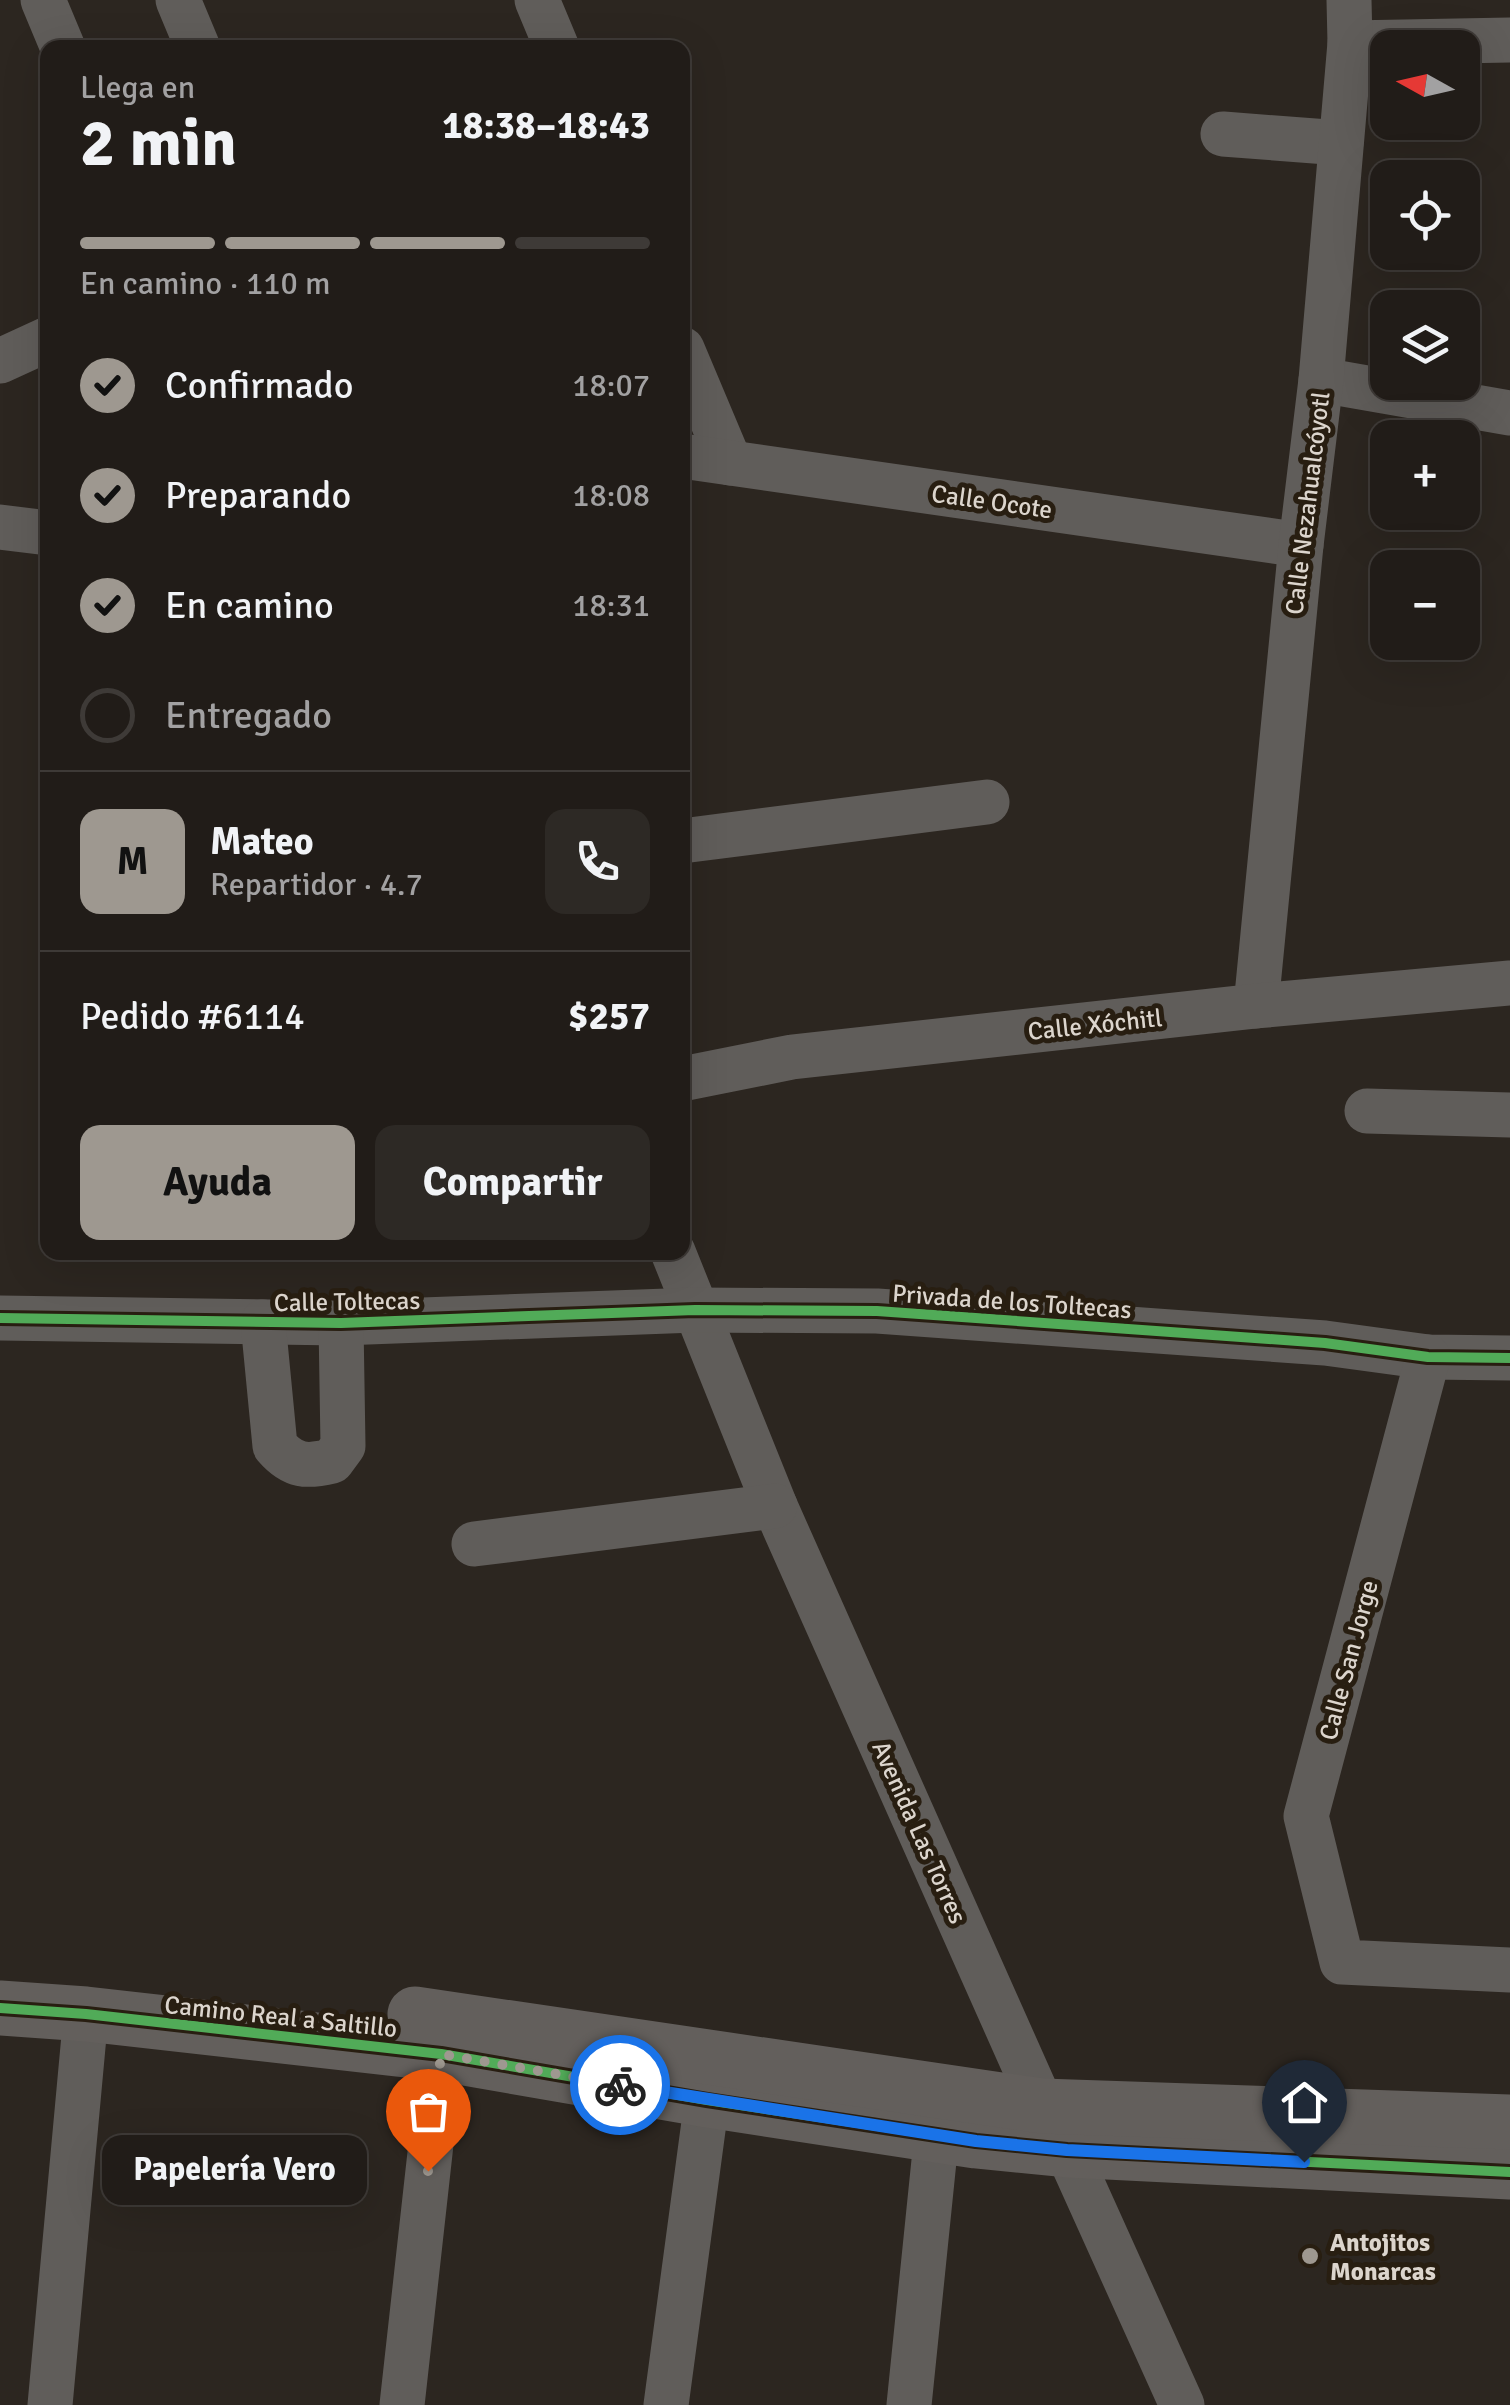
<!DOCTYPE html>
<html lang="es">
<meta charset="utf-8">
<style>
body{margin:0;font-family:Signika,sans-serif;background:#2d2925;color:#f1f3f6;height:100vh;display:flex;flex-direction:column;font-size:38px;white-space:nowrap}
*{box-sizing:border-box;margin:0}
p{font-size:32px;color:#a2a1a2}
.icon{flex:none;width:55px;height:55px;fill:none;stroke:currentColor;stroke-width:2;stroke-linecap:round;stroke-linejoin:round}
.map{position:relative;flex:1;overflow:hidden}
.panel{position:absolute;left:40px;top:40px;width:650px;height:1220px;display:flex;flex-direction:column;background:#211c18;border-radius:20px;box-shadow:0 10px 40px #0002,0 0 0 2px #3e3a37}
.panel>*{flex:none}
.needle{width:65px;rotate:278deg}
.controls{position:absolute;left:1370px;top:30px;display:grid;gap:20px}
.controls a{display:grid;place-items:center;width:110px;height:110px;border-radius:20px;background:#211c18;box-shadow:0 10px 40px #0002,0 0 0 2px #3e3a37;font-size:50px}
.pin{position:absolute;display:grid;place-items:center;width:85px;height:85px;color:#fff;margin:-102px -42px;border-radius:50% 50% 50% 0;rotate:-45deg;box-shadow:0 0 10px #0007}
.pin .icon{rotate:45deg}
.courier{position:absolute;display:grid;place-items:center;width:100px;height:100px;margin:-50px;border:8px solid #1a73e8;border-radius:50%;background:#fff;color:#222;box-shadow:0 2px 12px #0007}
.bubble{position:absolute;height:70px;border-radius:20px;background:#211c18;box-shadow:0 10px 40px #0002,0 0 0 2px #3e3a37;font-size:32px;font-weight:800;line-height:70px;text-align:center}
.headline em{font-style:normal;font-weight:800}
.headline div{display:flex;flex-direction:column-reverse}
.headline{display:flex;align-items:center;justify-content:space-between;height:170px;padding:0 40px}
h1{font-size:65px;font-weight:800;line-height:75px}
.bar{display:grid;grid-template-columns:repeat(4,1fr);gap:15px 10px;align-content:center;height:120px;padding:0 40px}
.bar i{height:12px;border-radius:8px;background:#3e3a37}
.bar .on{background:#9e9890}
.bar p{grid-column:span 4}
.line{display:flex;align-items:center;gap:25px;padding:0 40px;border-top:2px solid #3e3a37}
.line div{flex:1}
.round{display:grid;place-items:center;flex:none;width:105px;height:105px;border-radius:20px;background:#2d2925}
ol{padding:0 40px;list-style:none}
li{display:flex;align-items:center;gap:30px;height:110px}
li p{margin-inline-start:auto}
li .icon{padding:10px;border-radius:50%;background:#9e9890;color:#111;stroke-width:4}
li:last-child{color:#a2a1a2}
li i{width:55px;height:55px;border:5px solid #3e3a37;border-radius:50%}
.action{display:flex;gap:20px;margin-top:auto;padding:20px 40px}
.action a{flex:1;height:115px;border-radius:20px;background:#9e9890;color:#111;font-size:40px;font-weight:800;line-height:115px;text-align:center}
.action a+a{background:#2d2925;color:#f1f3f6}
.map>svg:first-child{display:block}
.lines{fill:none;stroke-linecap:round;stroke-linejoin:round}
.street{stroke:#605d5a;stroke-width:45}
.secondary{stroke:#635f5c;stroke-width:55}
.cycleway-casing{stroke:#281e11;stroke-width:16}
.cycleway{stroke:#51ab58;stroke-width:10}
.done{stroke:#9e9890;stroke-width:10;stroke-dasharray:0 18}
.route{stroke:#1a73e8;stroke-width:12}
.poi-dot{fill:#9e9890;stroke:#281e11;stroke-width:4}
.labels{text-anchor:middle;stroke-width:10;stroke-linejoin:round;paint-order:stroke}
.street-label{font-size:25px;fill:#dcd5cd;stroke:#281e11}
.poi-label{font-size:25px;font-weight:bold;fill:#dcd5cd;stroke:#281e11;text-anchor:start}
</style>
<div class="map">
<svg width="1510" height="2405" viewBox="0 0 1510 2405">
<rect width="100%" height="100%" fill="#2c2620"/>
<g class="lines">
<g class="street">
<path d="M 43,0 L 63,48"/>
<path d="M 178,0 L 198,48"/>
<path d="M 537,0 L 557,48"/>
<path d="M 1350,43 L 1510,40"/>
<path d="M 1223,134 L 1341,143"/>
<path d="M 682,349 L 730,463"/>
<path d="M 0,361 L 48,339"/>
<path d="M 1321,380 L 1510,413"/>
<path d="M 682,456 L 1301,545"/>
<path d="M 0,527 L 48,533"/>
<path d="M 682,841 L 987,802"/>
<path d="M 1256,1006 L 1301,545 L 1321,380 L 1350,43 L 1349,0"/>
<path d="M 682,1079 L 792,1057 L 1256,1006 L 1510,983"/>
<path d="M 1367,1111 L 1510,1115"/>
<path d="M 673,1252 L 775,1506 L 1042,2106 L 1067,2150 L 1182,2405"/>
<path d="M 0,1318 L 341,1323 L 695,1310 L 877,1311 L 1325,1343 L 1428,1357 L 1510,1358"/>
<path d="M 263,1322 L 275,1446 C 293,1467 307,1467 332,1461 L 343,1446 L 341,1323"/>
<path d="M 1428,1357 L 1306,1816 L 1342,1962 L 1510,1970"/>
<path d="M 474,1544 L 775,1506"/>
<path d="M 50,2405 L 86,2014"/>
<path d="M 402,2405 L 441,2054"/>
<path d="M 666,2405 L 707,2100"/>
<path d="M 909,2405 L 940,2102"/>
</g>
<g class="secondary">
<path d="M 0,2008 L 86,2014 L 441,2054 L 707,2100 L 976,2141 L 1067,2150 L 1510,2172"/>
<path d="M 415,2014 L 1042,2106 L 1510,2122"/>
</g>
<defs>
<g id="cycleway">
<path d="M 0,1318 L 341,1323 L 695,1310 L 877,1311 L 1325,1343 L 1428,1357 L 1510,1358"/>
<path d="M 0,2008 L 86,2014 L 441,2054 L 707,2100 L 976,2141 L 1067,2150 L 1510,2172"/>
</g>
</defs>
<use href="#cycleway" class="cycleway-casing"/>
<use href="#cycleway" class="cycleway"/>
</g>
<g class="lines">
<path class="done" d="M 428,2171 L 441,2054 L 620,2085"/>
<path class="route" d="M 620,2085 L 976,2141 L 1067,2150 L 1304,2162"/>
</g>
<circle class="poi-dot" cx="1310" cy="2256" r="10"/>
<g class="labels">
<g class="street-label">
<text transform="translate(992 501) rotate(8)" y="9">Calle Ocote</text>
<text transform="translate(1307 503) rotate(-83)" y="9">Calle Nezahualcóyotl</text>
<text transform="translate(1095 1024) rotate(-6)" y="9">Calle Xóchitl</text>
<text transform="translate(347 1301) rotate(-1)" y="9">Calle Toltecas</text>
<text transform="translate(1012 1301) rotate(4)" y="9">Privada de los Toltecas</text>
<text transform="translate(1348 1660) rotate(-75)" y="9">Calle San Jorge</text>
<text transform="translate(920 1832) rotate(66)" y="9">Avenida Las Torres</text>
<text transform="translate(281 2016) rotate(6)" y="9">Camino Real a Saltillo</text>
</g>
<g class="poi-label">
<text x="1330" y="2251">Antojitos<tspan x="1330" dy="29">Monarcas</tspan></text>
</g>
</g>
</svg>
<div class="controls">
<a><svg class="needle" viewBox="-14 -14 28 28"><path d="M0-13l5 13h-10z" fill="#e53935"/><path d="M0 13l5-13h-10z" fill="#a2a1a2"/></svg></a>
<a><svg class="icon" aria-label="locate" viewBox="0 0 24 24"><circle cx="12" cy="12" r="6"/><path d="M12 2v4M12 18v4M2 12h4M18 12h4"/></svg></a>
<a><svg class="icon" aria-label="layers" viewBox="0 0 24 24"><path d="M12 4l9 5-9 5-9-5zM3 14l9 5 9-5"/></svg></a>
<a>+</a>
<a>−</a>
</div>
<div class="pin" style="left:428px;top:2171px;background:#ea580c"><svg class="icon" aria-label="bag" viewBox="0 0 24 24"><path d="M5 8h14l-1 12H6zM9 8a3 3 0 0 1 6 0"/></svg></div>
<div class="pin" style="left:1304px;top:2162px;background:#1f2937"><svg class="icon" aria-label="home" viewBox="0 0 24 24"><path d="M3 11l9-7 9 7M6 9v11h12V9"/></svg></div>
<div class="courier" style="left:620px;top:2085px"><svg class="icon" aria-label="bike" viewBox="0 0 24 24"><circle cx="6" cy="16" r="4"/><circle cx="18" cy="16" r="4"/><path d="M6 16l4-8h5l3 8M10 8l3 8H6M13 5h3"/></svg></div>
<div class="bubble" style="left:102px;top:2135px;width:265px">Papelería Vero</div>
<section class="panel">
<div class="headline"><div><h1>2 min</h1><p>Llega en</p></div><em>18:38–18:43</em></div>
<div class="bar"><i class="on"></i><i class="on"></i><i class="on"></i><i></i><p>En camino · 110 m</p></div>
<ol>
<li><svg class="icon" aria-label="check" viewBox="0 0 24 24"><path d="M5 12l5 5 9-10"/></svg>Confirmado<p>18:07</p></li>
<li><svg class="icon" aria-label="check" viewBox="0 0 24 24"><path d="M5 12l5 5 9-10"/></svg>Preparando<p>18:08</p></li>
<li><svg class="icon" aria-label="check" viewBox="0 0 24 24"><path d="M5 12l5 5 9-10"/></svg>En camino<p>18:31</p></li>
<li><i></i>Entregado</li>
</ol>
<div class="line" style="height:180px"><b class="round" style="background:#9e9890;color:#111">M</b><div><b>Mateo</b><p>Repartidor · 4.7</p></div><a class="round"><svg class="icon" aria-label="phone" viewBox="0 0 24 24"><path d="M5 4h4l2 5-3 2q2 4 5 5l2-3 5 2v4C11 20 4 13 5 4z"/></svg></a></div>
<div class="line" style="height:130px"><div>Pedido #6114</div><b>$257</b></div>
<div class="action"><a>Ayuda</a><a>Compartir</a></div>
</section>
</div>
